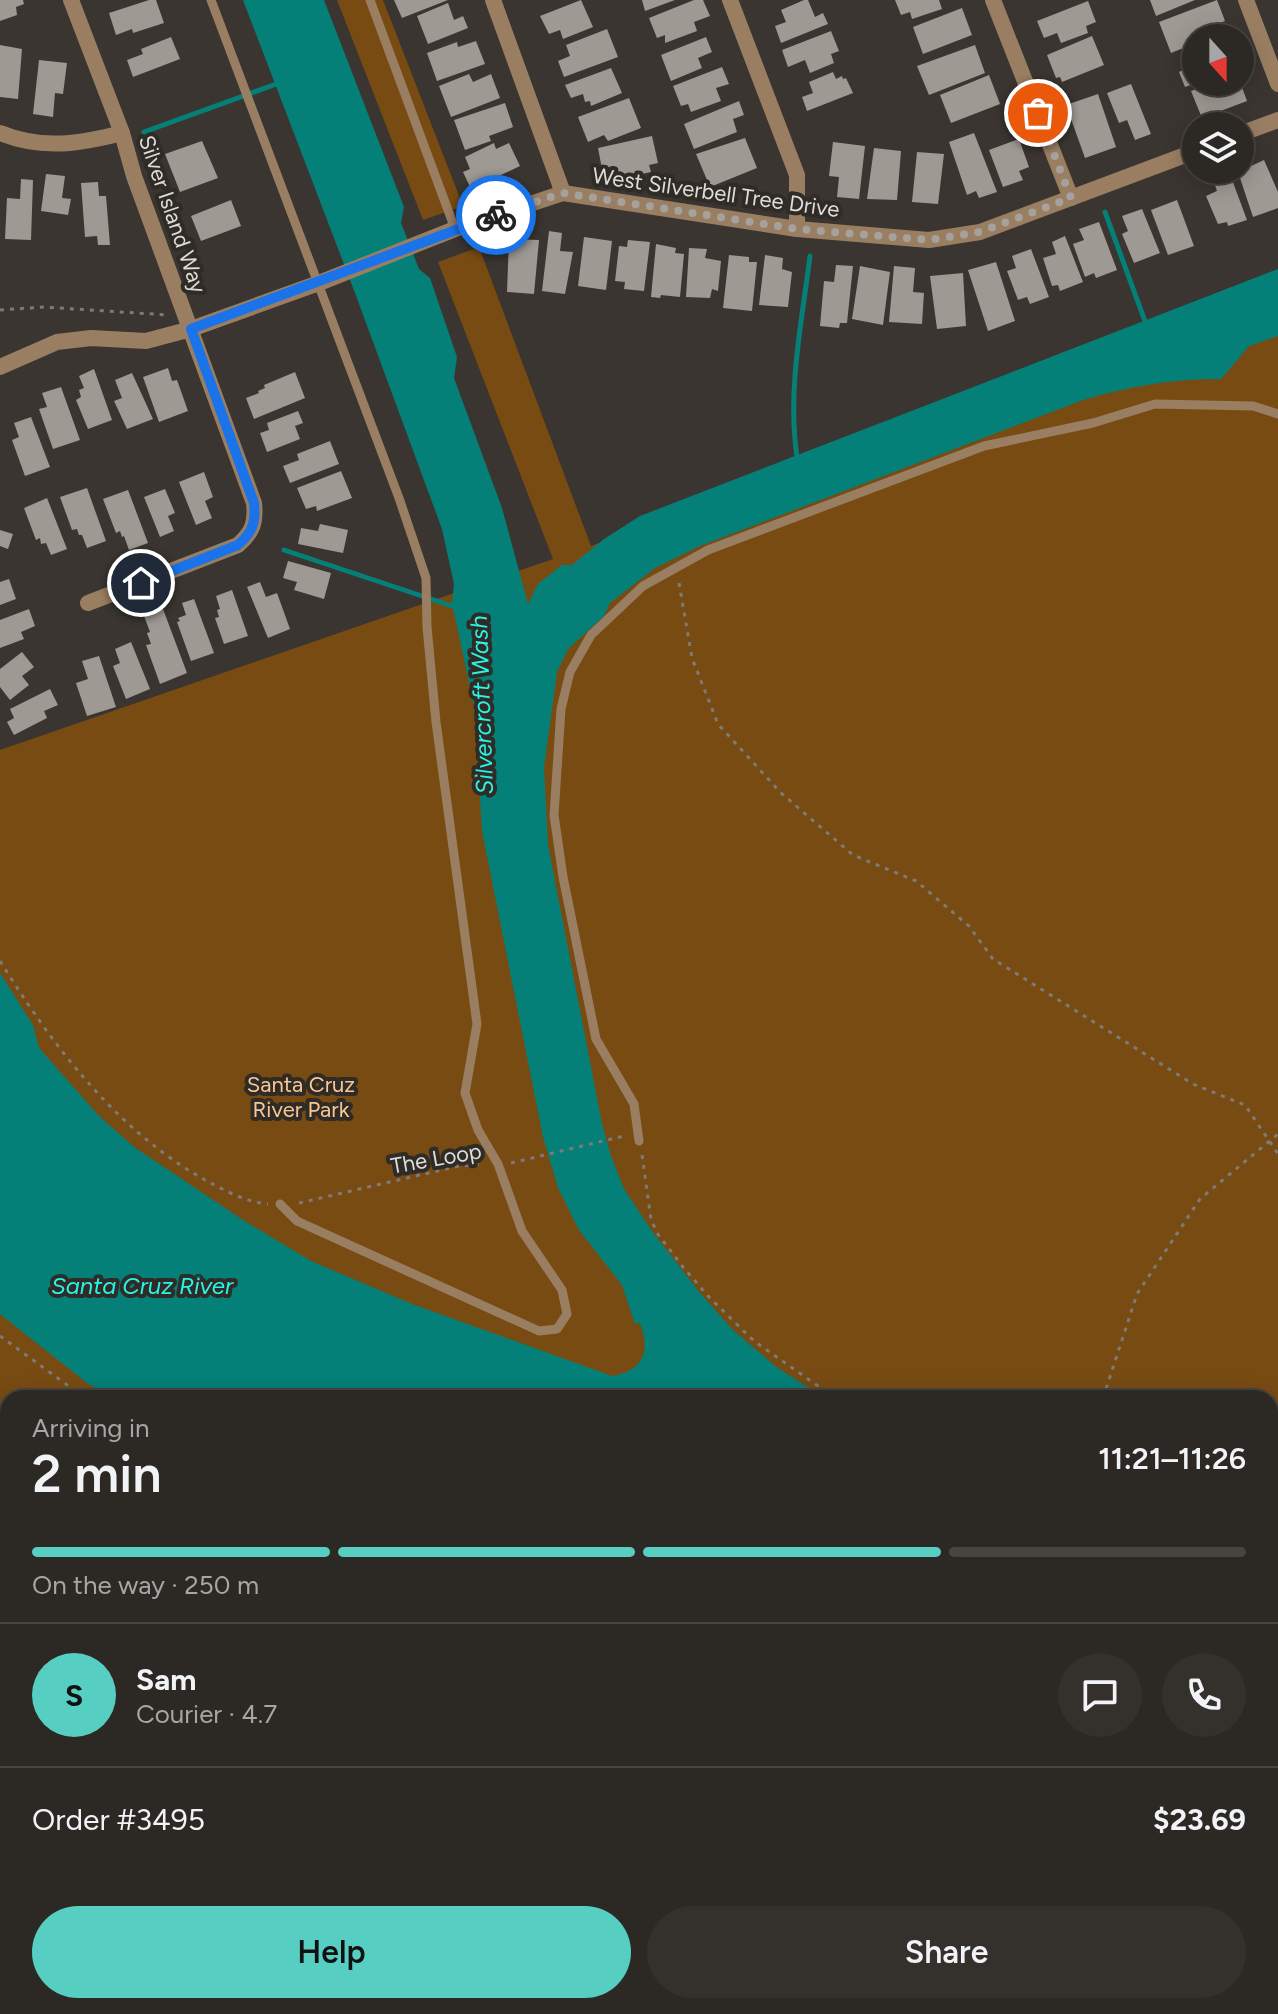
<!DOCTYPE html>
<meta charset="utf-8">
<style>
body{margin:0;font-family:Figtree,sans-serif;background:#34302c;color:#f1f3f6;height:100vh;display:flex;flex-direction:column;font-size:30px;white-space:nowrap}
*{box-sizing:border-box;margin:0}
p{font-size:26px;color:#a6a6a6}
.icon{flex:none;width:44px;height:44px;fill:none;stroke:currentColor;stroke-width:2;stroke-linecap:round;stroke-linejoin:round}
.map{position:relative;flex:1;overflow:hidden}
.drawer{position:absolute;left:0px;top:1390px;width:1278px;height:624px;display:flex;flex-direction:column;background:#2c2824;border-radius:24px 24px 0 0;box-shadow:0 4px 20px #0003,0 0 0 2px #484441}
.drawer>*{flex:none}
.needle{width:52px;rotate:159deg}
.buttons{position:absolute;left:1182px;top:24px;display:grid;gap:16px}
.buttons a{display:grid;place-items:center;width:72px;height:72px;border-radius:50%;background:#2c2824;box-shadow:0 4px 20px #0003,0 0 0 2px #484441;font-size:40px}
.pin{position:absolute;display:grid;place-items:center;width:68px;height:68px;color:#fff;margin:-34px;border:4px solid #fff;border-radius:50%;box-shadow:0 2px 8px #0007}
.courier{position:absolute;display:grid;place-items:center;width:80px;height:80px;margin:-40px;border:6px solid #1a73e8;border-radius:50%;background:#fff;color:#222;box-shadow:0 2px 10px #0007}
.summary em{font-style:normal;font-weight:600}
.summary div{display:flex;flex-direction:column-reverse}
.summary{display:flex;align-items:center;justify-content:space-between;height:136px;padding:0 32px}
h1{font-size:52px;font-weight:600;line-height:60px}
.bar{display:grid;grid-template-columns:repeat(4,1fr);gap:12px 8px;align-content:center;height:96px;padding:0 32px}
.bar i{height:10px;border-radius:6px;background:#484441}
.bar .on{background:#57cec2}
.bar p{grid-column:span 4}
.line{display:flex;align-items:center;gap:20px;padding:0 32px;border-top:2px solid #484441}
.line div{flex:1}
.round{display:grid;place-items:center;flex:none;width:84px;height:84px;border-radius:42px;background:#34302c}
.button{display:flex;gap:16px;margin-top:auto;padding:16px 32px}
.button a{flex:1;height:92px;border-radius:48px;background:#57cec2;color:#111;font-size:32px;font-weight:600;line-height:92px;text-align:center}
.button a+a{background:#34302c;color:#f1f3f6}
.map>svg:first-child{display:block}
.built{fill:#463c33}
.green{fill:#784b13}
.water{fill:#048078}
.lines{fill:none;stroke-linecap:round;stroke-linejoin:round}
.stream{stroke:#048078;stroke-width:5}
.building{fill:#9f9993}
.path{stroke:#7e7a76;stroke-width:3;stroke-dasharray:4 6;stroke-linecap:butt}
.service{stroke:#9a7e62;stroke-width:9}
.minor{stroke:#9a7e62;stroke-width:16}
.tertiary{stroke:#9a7e62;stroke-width:16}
.done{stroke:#a5a29e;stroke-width:8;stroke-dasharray:0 14.4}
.route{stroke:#1a73e8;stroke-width:10}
.labels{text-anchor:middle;stroke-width:8;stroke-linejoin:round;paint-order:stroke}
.street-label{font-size:22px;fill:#dfdcd9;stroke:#2f2b26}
.park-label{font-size:22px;fill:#fac794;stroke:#2f2b26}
.water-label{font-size:24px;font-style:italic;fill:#28f4e5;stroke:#2f2b26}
</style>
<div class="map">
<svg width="1278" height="2014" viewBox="0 0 1278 2014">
<rect width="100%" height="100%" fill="#3a3530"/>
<path class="built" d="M 8,1924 L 8,2006 L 361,2006 L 368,2014 L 0,2014 L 0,1927 Z"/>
<g class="green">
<path d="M 337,0 L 383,0 L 463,206 L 423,220 Z"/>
<path d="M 479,247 L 591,546 L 1253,307 L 1278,331 L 1278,2006 L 1270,2000 L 1270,1398 L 8,1398 L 8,1434 L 0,1427 L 0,750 L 553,559 L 438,262 Z"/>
</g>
<g class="water">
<path d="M 243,0 L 324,0 L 404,207 L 401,223 L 419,269 L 430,278 L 457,357 L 454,378 L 502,508 L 528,604 L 538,584 L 562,565 L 572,565 L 604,539 L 640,516 L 1278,269 L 1278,336 L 1249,346 L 1221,379 C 1170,379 1132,386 1083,400 L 700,546 L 655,568 L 610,603 L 604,616 L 568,649 L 557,672 L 544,767 L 548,845 L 602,1124 L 611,1156 L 624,1189 L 654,1234 L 700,1293 L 733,1330 L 775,1366 L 824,1398 L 113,1398 L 87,1383 L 0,1314 L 0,973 L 33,1025 L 39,1048 L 99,1116 L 134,1147 L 246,1222 L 311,1261 L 412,1304 L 612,1376 C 643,1371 651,1352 640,1323 L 635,1324 L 622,1285 L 579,1230 L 558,1188 L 543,1137 L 482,831 L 475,711 L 452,603 L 454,584 L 442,529 L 355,293 Z"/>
<path d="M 1270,1701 L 1278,1707 L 1278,1982 L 1270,1977 Z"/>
</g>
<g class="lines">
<g class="stream">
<path d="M 144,132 L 279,83"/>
<path d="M 1105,212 L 1146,324"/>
<path d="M 797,457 C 787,391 802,321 810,256"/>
<path d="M 284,550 L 458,608"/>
</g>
</g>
<g class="building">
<path d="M 0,0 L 23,0 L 24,4 L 16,7 L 17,15 L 0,21 Z"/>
<path d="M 149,0 L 156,0 L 164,23 L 133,33 L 132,29 L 116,35 L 109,13 Z"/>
<path d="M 394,0 L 448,0 L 402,18 Z"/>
<path d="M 581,0 L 593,27 L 563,39 L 560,30 L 549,34 L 540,16 Z"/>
<path d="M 642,0 L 675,0 L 645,11 Z"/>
<path d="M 694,0 L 703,0 L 710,16 L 694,22 L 697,31 L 665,43 L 665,35 L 657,38 L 649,18 Z"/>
<path d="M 804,0 L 808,0 L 815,17 L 823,13 L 828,24 L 781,43 L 775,26 L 786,22 L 781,10 Z"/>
<path d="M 895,0 L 939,0 L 942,9 L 912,19 L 910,12 L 901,15 Z"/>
<path d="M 1150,0 L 1195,0 L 1156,16 Z"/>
<path d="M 1217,0 L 1225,21 L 1199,31 L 1204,38 L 1196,38 L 1196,43 L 1171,53 L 1159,22 Z"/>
<path d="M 1088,1 L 1096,22 L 1086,26 L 1088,33 L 1061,43 L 1057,33 L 1044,38 L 1037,21 Z"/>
<path d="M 448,3 L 454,20 L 463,16 L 468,28 L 428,44 L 417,16 Z"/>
<path d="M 962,8 L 972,35 L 923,54 L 913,27 Z"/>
<path d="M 607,29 L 618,57 L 564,77 L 558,61 L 570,56 L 566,45 Z"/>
<path d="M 831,31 L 839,51 L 831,54 L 834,63 L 810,73 L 805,60 L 788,67 L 782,50 Z"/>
<path d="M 1092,36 L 1104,65 L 1062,82 L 1060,77 L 1056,78 L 1047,55 Z"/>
<path d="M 171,37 L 180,59 L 133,77 L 127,60 L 143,54 L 141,49 Z"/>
<path d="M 706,37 L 712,52 L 698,58 L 702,68 L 671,81 L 661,55 Z"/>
<path d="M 476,41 L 485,64 L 437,81 L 427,53 L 457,42 L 458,47 Z"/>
<path d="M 0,45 L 22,49 L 18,99 L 0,97 Z"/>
<path d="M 975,45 L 985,73 L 929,95 L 917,66 Z"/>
<path d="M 1196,52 L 1196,83 L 1185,87 L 1179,72 L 1183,70 L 1181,66 L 1188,63 L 1186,56 Z"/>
<path d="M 39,60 L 67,63 L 63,94 L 55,93 L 53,117 L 33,114 Z"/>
<path d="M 722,67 L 729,84 L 716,88 L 721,101 L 691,112 L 688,104 L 681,106 L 673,86 Z"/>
<path d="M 611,68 L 622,93 L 591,106 L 590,101 L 585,102 L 583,94 L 571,98 L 565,85 Z"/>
<path d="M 833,72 L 836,79 L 842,76 L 843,79 L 846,78 L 853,93 L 807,111 L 802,97 L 813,93 L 809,82 Z"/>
<path d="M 469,74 L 473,82 L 491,74 L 500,98 L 451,117 L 439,86 Z"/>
<path d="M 989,75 L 1000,104 L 951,123 L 940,95 Z"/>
<path d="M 1215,82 L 1240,82 L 1247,101 L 1202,118 L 1191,91 Z"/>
<path d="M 1131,84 L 1151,134 L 1135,140 L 1127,120 L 1119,123 L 1107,93 Z"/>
<path d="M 1098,94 L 1116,147 L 1085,158 L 1066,105 Z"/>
<path d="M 629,98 L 641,128 L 608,141 L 604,135 L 588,142 L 578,117 Z"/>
<path d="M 739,101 L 744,115 L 733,119 L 737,132 L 694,149 L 684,124 Z"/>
<path d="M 505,103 L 513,127 L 489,136 L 491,141 L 465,150 L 454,120 Z"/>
<path d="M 974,133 L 997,192 L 979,198 L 976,191 L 967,195 L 949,142 Z"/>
<path d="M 652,136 L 658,163 L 649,165 L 651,172 L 613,180 L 610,167 L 602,169 L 598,148 Z"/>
<path d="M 745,138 L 757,168 L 710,187 L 696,154 Z"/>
<path d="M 1019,139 L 1029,167 L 1019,171 L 1023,180 L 1003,187 L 989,150 Z"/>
<path d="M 202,141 L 218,178 L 180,192 L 165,154 Z"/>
<path d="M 833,142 L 865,146 L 859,199 L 837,197 L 839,177 L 829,176 Z"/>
<path d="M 494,143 L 496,149 L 509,143 L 520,166 L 471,189 L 463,172 L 470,169 L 465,157 Z"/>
<path d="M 874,148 L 901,151 L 897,200 L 867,199 Z"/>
<path d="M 917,152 L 944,154 L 938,204 L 912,202 Z"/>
<path d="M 1264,160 L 1278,192 L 1278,208 L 1253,217 L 1238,172 Z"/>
<path d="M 46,174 L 65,176 L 62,198 L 71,199 L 68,215 L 41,211 Z"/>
<path d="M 1231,177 L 1247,220 L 1228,226 L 1227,222 L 1218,224 L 1206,196 L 1217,191 L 1214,182 Z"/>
<path d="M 21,179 L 33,180 L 31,240 L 5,239 L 7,198 L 20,199 Z"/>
<path d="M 98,182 L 99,196 L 106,196 L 110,245 L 98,245 L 97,236 L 85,237 L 81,183 Z"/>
<path d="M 231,200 L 241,226 L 201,241 L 191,216 Z"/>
<path d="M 1177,200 L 1194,246 L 1168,255 L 1151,210 Z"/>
<path d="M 1142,209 L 1160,253 L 1134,263 L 1122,234 L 1128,231 L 1122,216 Z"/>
<path d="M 1099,222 L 1117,270 L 1096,278 L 1094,273 L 1085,277 L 1073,244 L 1084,240 L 1079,229 Z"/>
<path d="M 549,231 L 562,233 L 560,251 L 573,252 L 565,294 L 542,291 Z"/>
<path d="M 1065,236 L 1083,282 L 1060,291 L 1058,285 L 1052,286 L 1043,258 L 1056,254 L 1052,242 Z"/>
<path d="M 584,237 L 612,241 L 606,290 L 578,286 Z"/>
<path d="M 509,239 L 539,240 L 534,294 L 507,292 Z"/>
<path d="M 628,240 L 650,242 L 644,291 L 624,289 L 625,282 L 615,281 L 619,246 L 627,247 Z"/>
<path d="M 656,244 L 676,248 L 675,253 L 684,254 L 680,297 L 661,295 L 660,298 L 651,297 Z"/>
<path d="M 689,248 L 707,249 L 705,258 L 721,261 L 718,291 L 712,289 L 710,298 L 686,297 Z"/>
<path d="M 1031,249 L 1049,297 L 1030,304 L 1027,297 L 1018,300 L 1007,271 L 1016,268 L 1012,256 Z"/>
<path d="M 729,255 L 749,257 L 749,262 L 757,262 L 752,311 L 723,308 Z"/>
<path d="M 765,255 L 783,258 L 782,269 L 792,272 L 788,307 L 759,305 Z"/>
<path d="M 996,262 L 1015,321 L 988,331 L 968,270 Z"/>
<path d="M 836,265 L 853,266 L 847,323 L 840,323 L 839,328 L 820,326 L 824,281 L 834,282 Z"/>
<path d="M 860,266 L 890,272 L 883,325 L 852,319 Z"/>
<path d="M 894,266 L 915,268 L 913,292 L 924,293 L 922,324 L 889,322 Z"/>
<path d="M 963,273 L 966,326 L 937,329 L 930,276 Z"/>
<path d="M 168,368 L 172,381 L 177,380 L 188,411 L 159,422 L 143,377 Z"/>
<path d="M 94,369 L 112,420 L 88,429 L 76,400 L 81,397 L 79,390 L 84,388 L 79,376 Z"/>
<path d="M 295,372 L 305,398 L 254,419 L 246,398 L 259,393 L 258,391 L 265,388 L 264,385 Z"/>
<path d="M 132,373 L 153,419 L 127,429 L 114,401 L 122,398 L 115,380 Z"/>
<path d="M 61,387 L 80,440 L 53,449 L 39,409 L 47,407 L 42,393 Z"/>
<path d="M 298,411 L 303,423 L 295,426 L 300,439 L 267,452 L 260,433 L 269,430 L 267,423 Z"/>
<path d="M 31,417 L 50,467 L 25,476 L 12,440 L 19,437 L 14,423 Z"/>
<path d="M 330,441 L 339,464 L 290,483 L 283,466 L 299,460 L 297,454 Z"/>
<path d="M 341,471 L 352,498 L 317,511 L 316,506 L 306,509 L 297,488 Z"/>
<path d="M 204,472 L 213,497 L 205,501 L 212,518 L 196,525 L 179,482 Z"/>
<path d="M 87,488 L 106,541 L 87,548 L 82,535 L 79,535 L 77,529 L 72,530 L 60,497 Z"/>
<path d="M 165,489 L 175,513 L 168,516 L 174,531 L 160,537 L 144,497 Z"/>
<path d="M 128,490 L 148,543 L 129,550 L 124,536 L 122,537 L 120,531 L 116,533 L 103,499 Z"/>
<path d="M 47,498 L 67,549 L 51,555 L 46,543 L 41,544 L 40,538 L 36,540 L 24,508 Z"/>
<path d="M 320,524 L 348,530 L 343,553 L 298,544 L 301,528 L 318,531 Z"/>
<path d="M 0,530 L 13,534 L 8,549 L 0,546 Z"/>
<path d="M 288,561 L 331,573 L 324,599 L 294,590 L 297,582 L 283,578 Z"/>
<path d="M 9,579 L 16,599 L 0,605 L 0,582 Z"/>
<path d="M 260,582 L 266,597 L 277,593 L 290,629 L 268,638 L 247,587 Z"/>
<path d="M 232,590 L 248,636 L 224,644 L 215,618 L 219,617 L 217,610 L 220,609 L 216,596 Z"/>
<path d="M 194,599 L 214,653 L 191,661 L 177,622 L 180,621 L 178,618 L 186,615 L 182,603 Z"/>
<path d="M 29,609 L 35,626 L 21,632 L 24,639 L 0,648 L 0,620 Z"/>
<path d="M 163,609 L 187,673 L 160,684 L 146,645 L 151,644 L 147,633 L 150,632 L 144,616 Z"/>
<path d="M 131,642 L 150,689 L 126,699 L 113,666 L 120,663 L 115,649 Z"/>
<path d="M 22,652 L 34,667 L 22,676 L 29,685 L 10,700 L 0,687 L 0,669 Z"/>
<path d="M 99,656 L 116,707 L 87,716 L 76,683 L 88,679 L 82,661 Z"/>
<path d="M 50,689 L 58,705 L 44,711 L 47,718 L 14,735 L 7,722 L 14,718 L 10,709 Z"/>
</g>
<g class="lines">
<g class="path">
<path d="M 0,310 L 44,307 L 168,315"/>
<path d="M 679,583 L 692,658 L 718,724 L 781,793 L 853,855 L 916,881 L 969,926 L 993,959 L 1193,1084 L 1245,1105 L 1278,1154"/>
<path d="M 0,961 C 53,1046 116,1130 205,1180 C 224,1190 245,1202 268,1204"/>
<path d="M 642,1155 L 651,1219 L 657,1233 L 683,1267 L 709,1297 L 754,1341 L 835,1398"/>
<path d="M 511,1163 L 624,1136"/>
<path d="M 299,1203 L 459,1166 L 483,1164"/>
<path d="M 0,1336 L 85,1398"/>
<path d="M 1103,1398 L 1137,1294 L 1200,1199 L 1278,1134"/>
<path d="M 1270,1459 L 1278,1456"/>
<path d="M 1270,1694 L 1278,1699"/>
<path d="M 1270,1985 L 1278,1992"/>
</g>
<g class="service">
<path d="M 211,0 L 399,498 L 426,578 L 427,627 L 436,722 L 477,1024 L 465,1093 L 478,1130 L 498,1164 L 522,1231 L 562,1290 L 567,1314 L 557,1329 L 539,1331 L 297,1221 L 280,1204"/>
<path d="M 370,0 L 455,229"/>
<path d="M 639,1141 L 634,1104 L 596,1039 L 563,877 L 554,815 L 561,709 L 570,672 L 591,635 L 643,586 L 708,550 L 984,446 L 1093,423 L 1155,404 L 1253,406 L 1278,414"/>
<path d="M 0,1745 L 5,1753 L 0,1756"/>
<path d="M 263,2006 L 265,2014"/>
<path d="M 62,2014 L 65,2006"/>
</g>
<g class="minor">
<path d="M 71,0 L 122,133 L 134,176 L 254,503 C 256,522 253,532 238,545 L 88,603"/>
<path d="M 493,0 L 563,193"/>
<path d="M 730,0 L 797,175 L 797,229"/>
<path d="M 993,0 L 1071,198"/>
<path d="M 1246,0 L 1278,84"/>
<path d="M 0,133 C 41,150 80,144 122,133"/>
<path d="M 1240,134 L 1278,120"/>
<path d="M 0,367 L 57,342 L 91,338 L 146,341 L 191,329 L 319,283 L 455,229 L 563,193 L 797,229 L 929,240 L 980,232 L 1196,151"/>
</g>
<g class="tertiary">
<path d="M 0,1903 L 8,1900"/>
<path d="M 986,2006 L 989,2014"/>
</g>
</g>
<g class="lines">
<path class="done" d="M 496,215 L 563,193 L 797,229 L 929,240 L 980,232 L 1071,198 L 1038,113"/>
<path class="route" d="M 141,583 L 238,545 C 253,532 256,522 254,503 L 191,329 L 496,215"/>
</g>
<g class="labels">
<g class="street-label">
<text transform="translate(716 192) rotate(8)" y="8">West Silverbell Tree Drive</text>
<text transform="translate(173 214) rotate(71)" y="8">Silver Island Way</text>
<text transform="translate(436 1158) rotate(-10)" y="8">The Loop</text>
</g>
<g class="park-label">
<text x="301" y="1092">Santa Cruz<tspan x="301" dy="25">River Park</tspan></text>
</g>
<g class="water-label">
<text transform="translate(482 705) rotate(-92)" y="8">Silvercroft Wash</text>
<text x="142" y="1294">Santa Cruz River</text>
</g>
</g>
</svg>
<div class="buttons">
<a><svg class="needle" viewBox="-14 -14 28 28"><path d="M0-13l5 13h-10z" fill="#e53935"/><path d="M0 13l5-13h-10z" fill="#a6a6a6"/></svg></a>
<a><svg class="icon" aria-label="layers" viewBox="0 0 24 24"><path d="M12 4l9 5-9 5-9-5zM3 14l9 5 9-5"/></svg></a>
</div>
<div class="pin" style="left:1038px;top:113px;background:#ea580c"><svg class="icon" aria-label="bag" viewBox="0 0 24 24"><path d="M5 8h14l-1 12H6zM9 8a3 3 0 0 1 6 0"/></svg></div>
<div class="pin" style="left:141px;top:583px;background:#1f2937"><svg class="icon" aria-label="home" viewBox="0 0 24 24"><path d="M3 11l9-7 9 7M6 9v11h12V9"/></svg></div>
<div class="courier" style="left:496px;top:215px"><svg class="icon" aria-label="bike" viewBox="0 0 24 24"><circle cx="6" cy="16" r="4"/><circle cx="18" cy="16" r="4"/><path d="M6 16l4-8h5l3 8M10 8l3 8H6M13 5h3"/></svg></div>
<section class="drawer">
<div class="summary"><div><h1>2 min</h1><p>Arriving in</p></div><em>11:21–11:26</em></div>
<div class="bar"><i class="on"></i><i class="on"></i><i class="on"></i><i></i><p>On the way · 250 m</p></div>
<div class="line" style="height:144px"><b class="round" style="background:#57cec2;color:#111">S</b><div><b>Sam</b><p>Courier · 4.7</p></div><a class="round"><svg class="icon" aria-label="chat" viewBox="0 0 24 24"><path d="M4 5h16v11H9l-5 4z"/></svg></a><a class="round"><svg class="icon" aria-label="phone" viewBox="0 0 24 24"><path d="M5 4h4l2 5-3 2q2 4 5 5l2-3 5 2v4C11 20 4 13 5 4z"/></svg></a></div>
<div class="line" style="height:104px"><div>Order #3495</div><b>$23.69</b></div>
<div class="button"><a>Help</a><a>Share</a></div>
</section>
</div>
